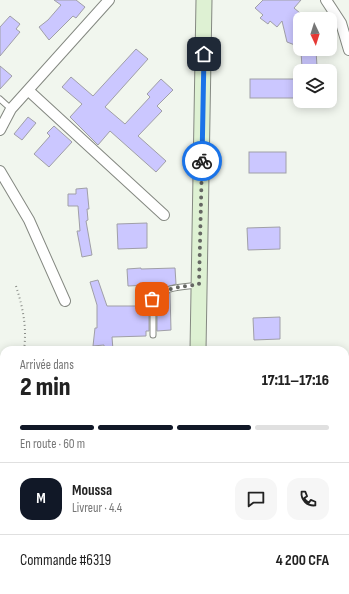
<!DOCTYPE html>
<html lang="fr">
<meta charset="utf-8">
<style>
body{margin:0;font-family:"Sofia Sans Condensed",sans-serif;background:#f6f6f6;color:#222;height:100vh;display:flex;flex-direction:column;font-size:15px;white-space:nowrap}
*{box-sizing:border-box;margin:0}
p{font-size:13px;color:#767676}
.icon{flex:none;width:22px;height:22px;fill:none;stroke:currentColor;stroke-width:2;stroke-linecap:round;stroke-linejoin:round}
.map{position:relative;flex:1;overflow:hidden}
.sheet{position:absolute;left:0px;top:346px;width:349px;height:248px;display:flex;flex-direction:column;background:#fff;border-radius:12px 12px 0 0;box-shadow:0 2px 10px #0003}
.sheet>*{flex:none}
.needle{width:26px;rotate:176deg}
.buttons{position:absolute;left:293px;top:12px;display:grid;gap:8px}
.buttons a{display:grid;place-items:center;width:44px;height:44px;border-radius:8px;background:#fff;box-shadow:0 2px 10px #0003;font-size:20px}
.pin{position:absolute;display:grid;place-items:center;width:34px;height:34px;color:#fff;margin:-17px;border-radius:8px;box-shadow:0 2px 6px #0006}
.courier{position:absolute;display:grid;place-items:center;width:40px;height:40px;margin:-20px;border:3px solid #1a73e8;border-radius:50%;background:#fff;color:#222;box-shadow:0 1px 5px #0007}
.headline em{font-style:normal;font-weight:800}
.headline div{display:flex;flex-direction:column-reverse}
.headline{display:flex;align-items:center;justify-content:space-between;height:68px;padding:0 20px}
h1{font-size:26px;font-weight:800;line-height:30px}
.bar{display:grid;grid-template-columns:repeat(4,1fr);gap:6px 4px;align-content:center;height:48px;padding:0 20px}
.bar i{height:5px;border-radius:3px;background:#e0e0e0}
.bar .active{background:#111827}
.bar p{grid-column:span 4}
.line{display:flex;align-items:center;gap:10px;padding:0 20px;border-top:1px solid #e0e0e0}
.line div{flex:1}
.round{display:grid;place-items:center;flex:none;width:42px;height:42px;border-radius:12px;background:#f6f6f6}
.map>svg:first-child{display:block}
.building{fill:#cbc7ff;stroke:#a09fa7}
.lines{fill:none;stroke-linecap:round;stroke-linejoin:round}
.lane-casing{stroke:#848881;stroke-width:7}
.street-casing{stroke:#848881;stroke-width:12}
.secondary-casing{stroke:#848881;stroke-width:17}
.path{stroke:#8b8e89;stroke-width:2;stroke-dasharray:1 3;stroke-linecap:butt}
.lane{stroke:#fff;stroke-width:5}
.street{stroke:#fff;stroke-width:10}
.secondary{stroke:#def1d3;stroke-width:15}
.done{stroke:#656763;stroke-width:4;stroke-dasharray:0 7.2}
.route{stroke:#1a73e8;stroke-width:5}
</style>
<div class="map">
<svg width="349" height="594" viewBox="0 0 349 594">
<rect width="100%" height="100%" fill="#f1f6ee"/>
<g class="building">
<path d="M 54,0 L 76,0 L 85,7 L 76,18 L 73,16 L 49,40 L 39,27 L 48,20 L 61,5 Z"/>
<path d="M 263,0 L 301,0 L 294,8 L 300,13 L 300,47 L 287,42 L 282,21 L 277,27 L 270,21 L 268,24 L 260,18 L 263,15 L 255,8 Z"/>
<path d="M 10,16 L 20,24 L 16,29 L 20,32 L 0,56 L 0,27 Z"/>
<path d="M 136,49 L 148,59 L 105,107 L 125,124 L 150,97 L 147,94 L 161,79 L 173,90 L 157,106 L 162,111 L 138,136 L 166,161 L 156,172 L 110,131 L 98,145 L 70,117 L 82,104 L 62,87 L 71,77 L 93,96 Z"/>
<path d="M 316,51 L 317,66 L 302,67 L 301,52 Z"/>
<path d="M 0,66 L 12,76 L 0,89 Z"/>
<rect x="250" y="79" width="46" height="19"/>
<path d="M 28,117 L 36,123 L 22,140 L 14,134 Z"/>
<path d="M 54,126 L 72,142 L 49,167 L 34,154 L 50,136 L 47,133 Z"/>
<rect x="249" y="152" width="37" height="21"/>
<path d="M 87,188 L 89,209 L 87,209 L 88,220 L 86,221 L 92,255 L 82,257 L 77,231 L 80,231 L 78,206 L 68,206 L 68,194 L 76,194 L 76,189 Z"/>
<path d="M 147,223 L 147,248 L 118,249 L 117,224 Z"/>
<path d="M 280,227 L 280,249 L 248,250 L 247,228 Z"/>
<path d="M 141,268 L 141,269 L 175,268 L 176,284 L 159,289 L 159,287 L 148,287 L 148,285 L 128,286 L 127,269 Z"/>
<path d="M 98,280 L 107,306 L 149,306 L 149,331 L 146,331 L 146,336 L 112,337 L 113,350 L 104,350 L 104,345 L 93,346 L 95,328 L 97,328 L 97,305 L 90,282 Z"/>
<path d="M 170,293 L 171,330 L 157,331 L 157,306 L 160,306 L 160,298 Z"/>
<path d="M 280,317 L 280,339 L 254,340 L 253,318 Z"/>
</g>
<g class="lines">
<defs>
<g id="lane">
<path d="M 0,99 L 11,109"/>
<path d="M 153,335 L 153,299 C 163,287 183,287 198,285"/>
</g>
<g id="street">
<path d="M 326,0 L 341,23 L 349,50"/>
<path d="M 29,91 L 164,215"/>
<path d="M 0,130 L 11,109 L 109,0"/>
<path d="M 0,171 L 29,220 L 65,301"/>
</g>
<g id="secondary">
<path d="M 198,350 L 204,0"/>
<path d="M 192,594 L 193,590"/>
</g>
</defs>
<use href="#lane" class="lane-casing"/>
<use href="#street" class="street-casing"/>
<use href="#secondary" class="secondary-casing"/>
<g class="path">
<path d="M 16,286 C 23,308 27,327 24,350"/>
<path d="M 0,417 L 4,418"/>
<path d="M 0,471 L 4,451"/>
</g>
<use href="#lane" class="lane"/>
<use href="#street" class="street"/>
<use href="#secondary" class="secondary"/>
</g>
<g class="lines">
<path class="done" d="M 152,299 C 163,287 184,287 199,284 L 202,161"/>
<path class="route" d="M 202,161 L 204,54"/>
</g>
</svg>
<div class="buttons">
<a><svg class="needle" viewBox="-14 -14 28 28"><path d="M0-13l5 13h-10z" fill="#e53935"/><path d="M0 13l5-13h-10z" fill="#767676"/></svg></a>
<a><svg class="icon" aria-label="layers" viewBox="0 0 24 24"><path d="M12 4l9 5-9 5-9-5zM3 14l9 5 9-5"/></svg></a>
</div>
<div class="pin" style="left:152px;top:299px;background:#ea580c"><svg class="icon" aria-label="bag" viewBox="0 0 24 24"><path d="M5 8h14l-1 12H6zM9 8a3 3 0 0 1 6 0"/></svg></div>
<div class="pin" style="left:204px;top:54px;background:#1f2937"><svg class="icon" aria-label="home" viewBox="0 0 24 24"><path d="M3 11l9-7 9 7M6 9v11h12V9"/></svg></div>
<div class="courier" style="left:202px;top:161px"><svg class="icon" aria-label="bike" viewBox="0 0 24 24"><circle cx="6" cy="16" r="4"/><circle cx="18" cy="16" r="4"/><path d="M6 16l4-8h5l3 8M10 8l3 8H6M13 5h3"/></svg></div>
<section class="sheet">
<div class="headline"><div><h1>2 min</h1><p>Arrivée dans</p></div><em>17:11–17:16</em></div>
<div class="bar"><i class="active"></i><i class="active"></i><i class="active"></i><i></i><p>En route · 60 m</p></div>
<div class="line" style="height:72px"><b class="round" style="background:#111827;color:#fff">M</b><div><b>Moussa</b><p>Livreur · 4.4</p></div><a class="round"><svg class="icon" aria-label="chat" viewBox="0 0 24 24"><path d="M4 5h16v11H9l-5 4z"/></svg></a><a class="round"><svg class="icon" aria-label="phone" viewBox="0 0 24 24"><path d="M5 4h4l2 5-3 2q2 4 5 5l2-3 5 2v4C11 20 4 13 5 4z"/></svg></a></div>
<div class="line" style="height:52px"><div>Commande #6319</div><b>4 200 CFA</b></div>
</section>
</div>
